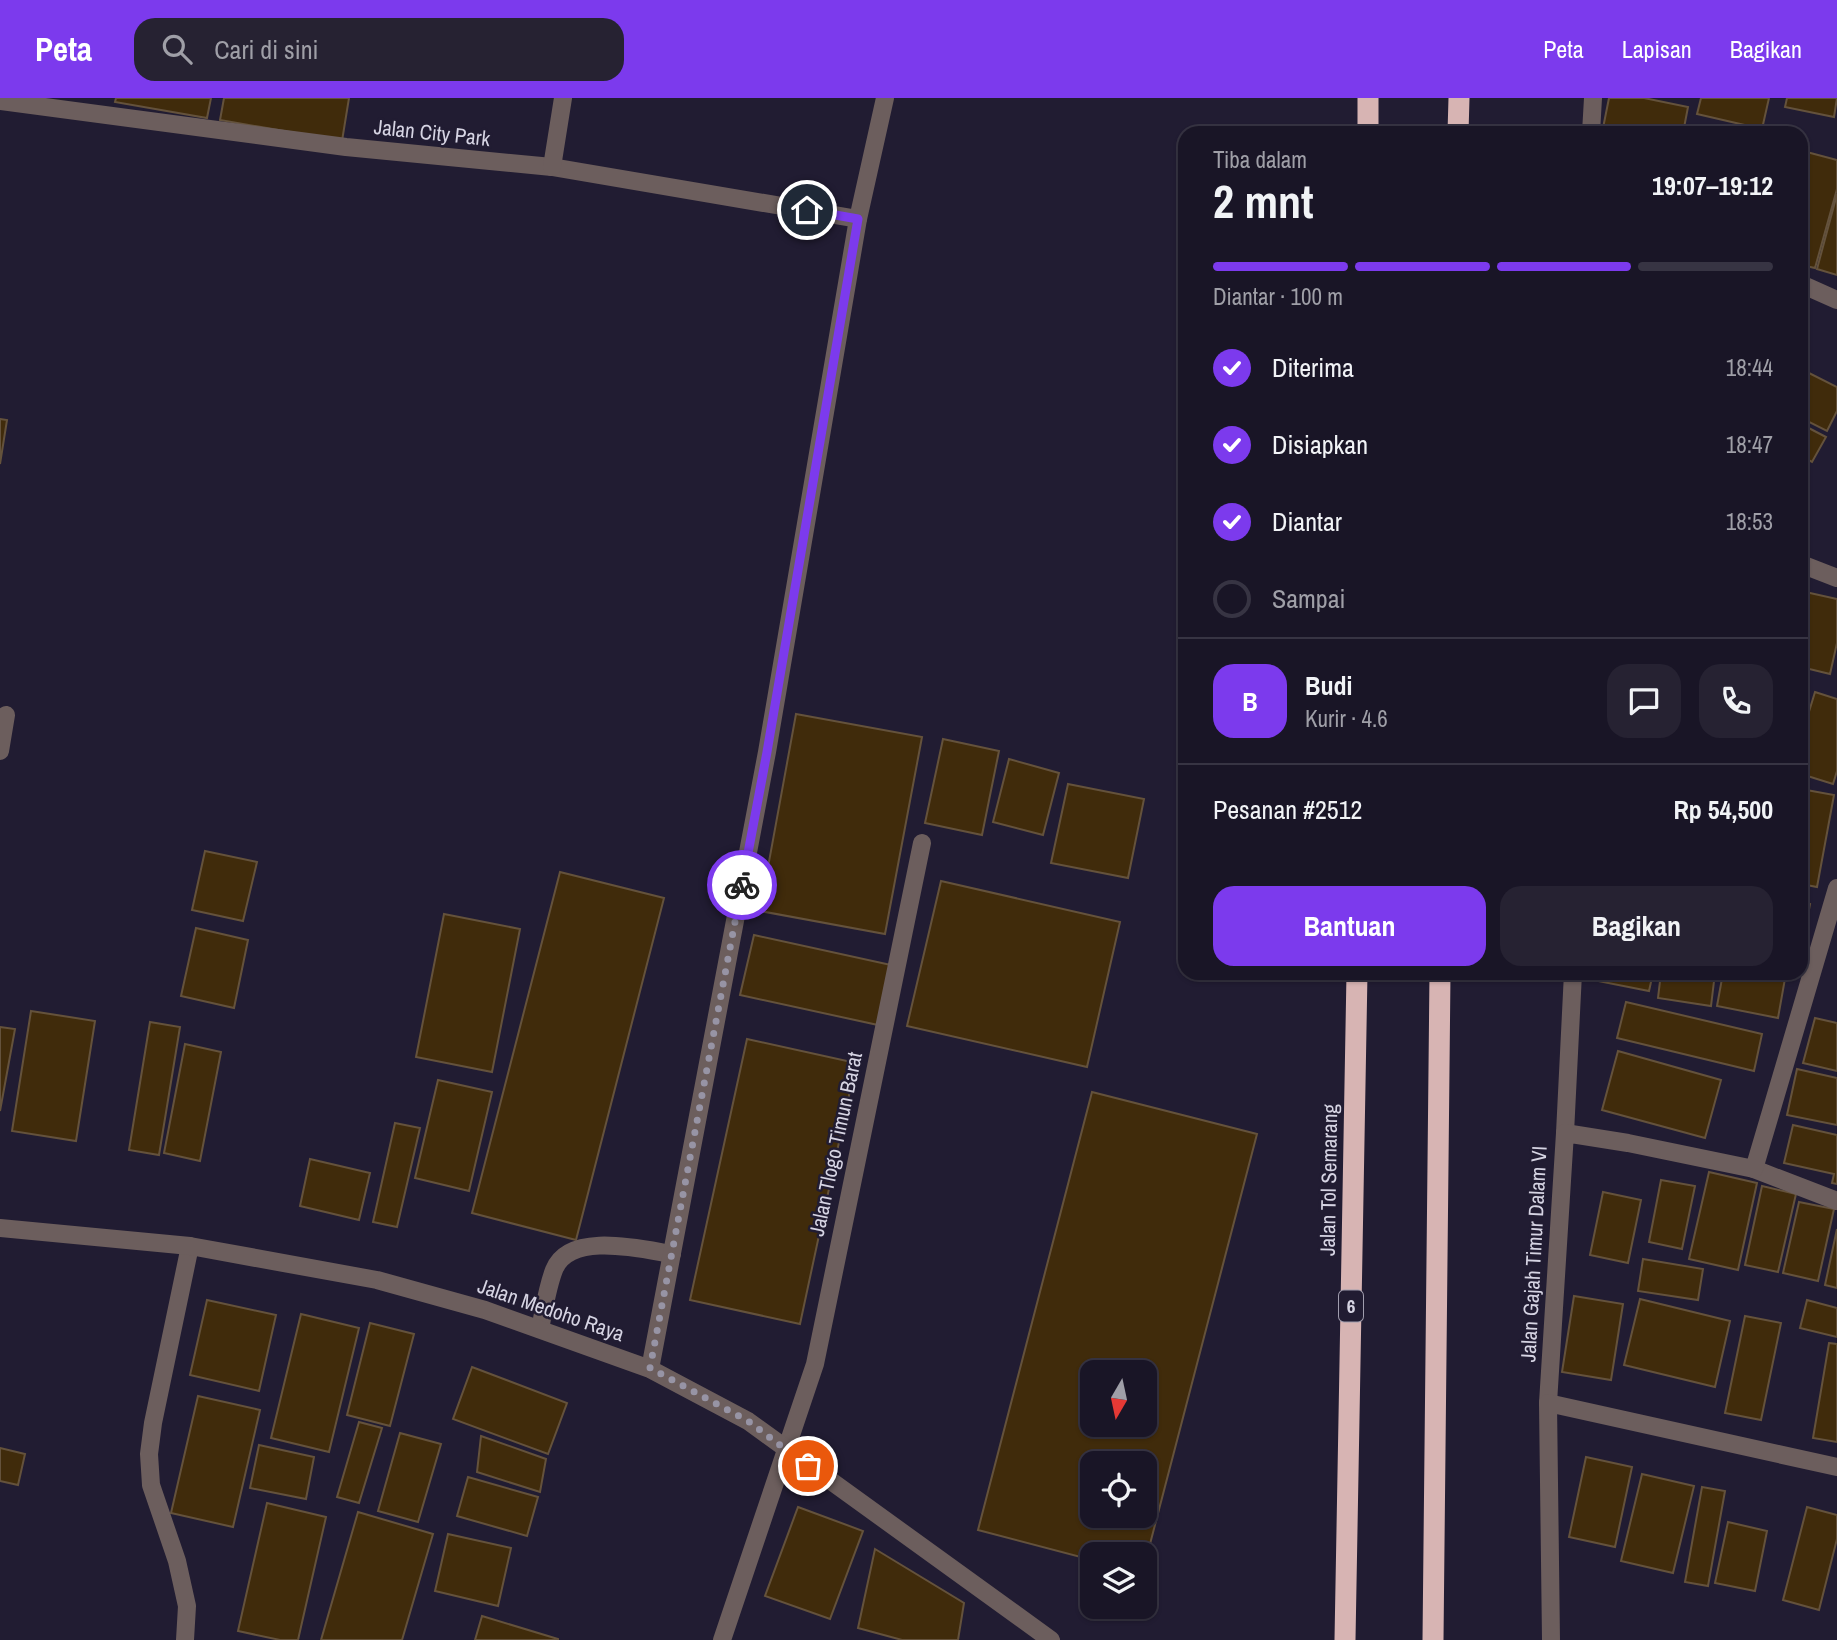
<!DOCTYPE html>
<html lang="id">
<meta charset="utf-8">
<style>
body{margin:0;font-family:"Archivo Narrow",sans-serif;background:#262232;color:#f1f3f6;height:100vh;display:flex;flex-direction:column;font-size:26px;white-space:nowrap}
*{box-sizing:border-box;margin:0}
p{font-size:23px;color:#9f9fa7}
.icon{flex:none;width:38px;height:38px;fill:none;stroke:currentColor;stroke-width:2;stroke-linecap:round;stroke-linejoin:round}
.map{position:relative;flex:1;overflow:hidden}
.panel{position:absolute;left:1178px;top:28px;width:630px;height:854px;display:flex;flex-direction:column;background:#191526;border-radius:21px;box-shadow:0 2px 5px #0004,0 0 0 2px #373443}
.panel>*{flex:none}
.needle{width:46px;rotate:189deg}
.tools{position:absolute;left:1080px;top:1262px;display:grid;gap:14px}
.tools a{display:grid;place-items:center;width:77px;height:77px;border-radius:14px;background:#191526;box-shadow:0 2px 5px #0004,0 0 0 2px #373443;font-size:35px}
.pin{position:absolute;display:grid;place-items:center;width:60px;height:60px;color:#fff;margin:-30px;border:4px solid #fff;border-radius:50%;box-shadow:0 2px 7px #0007}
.courier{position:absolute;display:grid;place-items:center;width:70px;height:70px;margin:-35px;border:5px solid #7c3aed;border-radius:50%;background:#fff;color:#222;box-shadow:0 2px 9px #0007}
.overview em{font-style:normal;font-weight:700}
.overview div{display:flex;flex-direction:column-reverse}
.overview{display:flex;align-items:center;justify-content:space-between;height:119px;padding:0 35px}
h1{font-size:46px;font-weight:700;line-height:52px}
.bar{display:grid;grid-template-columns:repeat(4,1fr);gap:10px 7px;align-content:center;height:84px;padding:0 35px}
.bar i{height:9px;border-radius:5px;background:#373443}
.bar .on{background:#7c3aed}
.bar p{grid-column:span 4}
.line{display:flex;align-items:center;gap:18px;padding:0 35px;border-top:2px solid #373443}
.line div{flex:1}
.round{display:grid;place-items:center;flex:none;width:74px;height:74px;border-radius:21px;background:#262232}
ol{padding:0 35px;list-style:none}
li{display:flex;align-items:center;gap:21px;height:77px}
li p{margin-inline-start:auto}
li .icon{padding:7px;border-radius:50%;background:#7c3aed;color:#fff;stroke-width:4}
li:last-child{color:#9f9fa7}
li i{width:38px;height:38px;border:4px solid #373443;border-radius:50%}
.action{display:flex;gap:14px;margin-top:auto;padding:14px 35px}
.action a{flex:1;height:80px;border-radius:21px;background:#7c3aed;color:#fff;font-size:28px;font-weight:700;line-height:80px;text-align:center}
.action a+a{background:#262232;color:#f1f3f6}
header{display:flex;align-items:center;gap:42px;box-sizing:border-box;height:98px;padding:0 35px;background:#7c3aed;color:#fff}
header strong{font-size:33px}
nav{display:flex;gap:38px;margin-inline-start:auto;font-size:24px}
.search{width:490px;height:63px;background:#262232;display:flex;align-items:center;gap:18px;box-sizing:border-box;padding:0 24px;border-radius:21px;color:#9f9fa7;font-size:26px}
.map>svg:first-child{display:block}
.building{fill:#402b0b;stroke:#64523c;stroke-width:2;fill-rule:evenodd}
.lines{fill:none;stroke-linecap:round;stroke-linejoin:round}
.service{stroke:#6c5e5d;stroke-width:18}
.minor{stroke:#6c5e5d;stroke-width:18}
.tertiary{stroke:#6c5e5d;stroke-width:18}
.motorway{stroke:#d7b4b3;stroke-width:21}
.done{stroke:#9794a5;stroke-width:7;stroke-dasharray:0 12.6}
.route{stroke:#7c3aed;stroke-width:9}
.labels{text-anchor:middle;stroke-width:5;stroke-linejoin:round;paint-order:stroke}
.shield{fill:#211c32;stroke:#a09dae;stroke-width:2}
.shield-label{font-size:19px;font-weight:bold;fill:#d6d4e3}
.street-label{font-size:21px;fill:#d6d4e3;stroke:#211c32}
</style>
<header>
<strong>Peta</strong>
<div class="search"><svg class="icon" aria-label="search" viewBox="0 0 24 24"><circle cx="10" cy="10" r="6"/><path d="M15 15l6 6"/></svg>Cari di sini</div>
<nav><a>Peta</a><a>Lapisan</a><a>Bagikan</a></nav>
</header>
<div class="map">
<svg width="1837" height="1542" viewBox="0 0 1837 1542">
<rect width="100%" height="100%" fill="#211c32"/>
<g class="building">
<path d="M 116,0 L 211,0 L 207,20 L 115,4 Z"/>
<path d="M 224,0 L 349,0 L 342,43 L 220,22 Z"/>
<path d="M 1609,0 L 1644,0 L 1688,9 L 1683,35 L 1602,35 Z"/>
<path d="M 1701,0 L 1769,0 L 1762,31 L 1697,16 Z"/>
<path d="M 1787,0 L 1837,0 L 1834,19 L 1785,9 Z"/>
<path d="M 1803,53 L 1837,62 L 1837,91 L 1815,170 L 1801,167 L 1801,64 Z"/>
<path d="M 1837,96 L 1837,177 L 1817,171 Z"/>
<path d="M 1803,272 L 1837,289 L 1837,313 L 1827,333 L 1801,320 L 1801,277 Z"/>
<path d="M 0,321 L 7,322 L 0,366 Z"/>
<path d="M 1801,326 L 1826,339 L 1812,364 L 1801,358 Z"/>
<path d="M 1801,493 L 1837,501 L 1837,545 L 1830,576 L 1801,569 Z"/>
<path d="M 1815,594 L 1837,601 L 1837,673 L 1833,686 L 1801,676 L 1801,640 Z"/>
<path d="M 796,616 L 922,639 L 885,836 L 760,813 Z"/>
<path d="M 943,641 L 999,653 L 982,737 L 925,725 Z"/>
<path d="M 1009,661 L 1059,675 L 1043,737 L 993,724 Z"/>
<path d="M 1068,686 L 1144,701 L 1128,780 L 1051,765 Z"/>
<path d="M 1801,691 L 1834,697 L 1817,789 L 1801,786 Z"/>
<path d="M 205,753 L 257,764 L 243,823 L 192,812 Z"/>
<path d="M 560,774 L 664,800 L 576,1142 L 472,1115 Z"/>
<path d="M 941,783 L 1120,824 L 1087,969 L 907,928 Z"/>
<path d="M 1801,804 L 1810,806 L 1801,856 Z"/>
<path d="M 444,816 L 520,831 L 492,974 L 416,959 Z"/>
<path d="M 196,830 L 248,842 L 234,910 L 181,898 Z"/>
<path d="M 754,837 L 891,867 L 878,927 L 740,897 Z"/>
<path d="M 1599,875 L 1653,875 L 1649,893 L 1598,883 Z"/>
<path d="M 1661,875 L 1715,875 L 1711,908 L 1658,900 Z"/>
<path d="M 1723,875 L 1786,875 L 1778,920 L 1717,908 Z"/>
<path d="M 1626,904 L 1762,936 L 1754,973 L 1617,940 Z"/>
<path d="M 31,913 L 95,923 L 76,1043 L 12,1033 Z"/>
<path d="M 1815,920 L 1837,925 L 1837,973 L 1803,965 Z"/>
<path d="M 150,924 L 180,929 L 159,1057 L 129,1052 Z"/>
<path d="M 0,929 L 15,931 L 0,1013 Z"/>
<path d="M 747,941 L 856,965 L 800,1226 L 690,1202 Z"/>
<path d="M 185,946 L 221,954 L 200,1063 L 164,1055 Z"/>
<path d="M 1618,953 L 1721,982 L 1705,1040 L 1602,1012 Z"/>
<path d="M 1797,971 L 1837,980 L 1837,1027 L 1787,1017 Z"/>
<path d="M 438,982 L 492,994 L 469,1093 L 415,1080 Z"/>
<path d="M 1092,994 L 1257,1036 L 1144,1469 L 1144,1456 L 1092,1456 L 1092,1462 L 978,1432 ZM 1092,1274 L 1144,1274 L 1144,1326 L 1092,1326 ZM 1092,1365 L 1144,1365 L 1144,1418 L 1092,1418 Z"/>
<path d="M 395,1025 L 420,1030 L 397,1129 L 373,1124 Z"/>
<path d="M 1793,1027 L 1837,1037 L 1837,1086 L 1832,1085 L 1834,1076 L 1784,1065 Z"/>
<path d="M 310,1061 L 370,1075 L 359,1122 L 300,1108 Z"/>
<path d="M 1709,1074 L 1757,1085 L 1738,1172 L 1689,1161 Z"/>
<path d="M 1661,1082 L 1695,1088 L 1682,1151 L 1649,1144 Z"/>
<path d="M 1762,1088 L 1796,1096 L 1778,1174 L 1745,1167 Z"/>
<path d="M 1603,1094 L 1641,1102 L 1628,1165 L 1590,1157 Z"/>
<path d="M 1799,1104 L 1834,1111 L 1818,1183 L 1783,1175 Z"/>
<path d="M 1837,1131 L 1837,1190 L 1825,1187 Z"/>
<path d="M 1643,1161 L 1703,1171 L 1698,1202 L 1638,1193 Z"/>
<path d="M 1574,1198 L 1623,1206 L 1611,1282 L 1562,1274 Z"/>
<path d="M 1640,1201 L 1730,1223 L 1715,1289 L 1624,1267 Z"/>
<path d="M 207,1202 L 276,1217 L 259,1293 L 190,1277 Z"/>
<path d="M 1807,1202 L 1837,1210 L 1837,1239 L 1800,1230 Z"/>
<path d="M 301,1216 L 359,1230 L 329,1354 L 271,1340 Z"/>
<path d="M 1745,1218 L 1781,1225 L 1761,1322 L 1725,1315 Z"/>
<path d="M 370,1225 L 414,1236 L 390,1328 L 347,1317 Z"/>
<path d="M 1829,1245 L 1837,1246 L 1837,1344 L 1813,1340 Z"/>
<path d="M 472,1269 L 567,1305 L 548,1356 L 453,1321 Z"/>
<path d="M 198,1298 L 260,1312 L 233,1429 L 171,1415 Z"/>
<path d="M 359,1324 L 382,1330 L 359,1405 L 337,1399 Z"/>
<path d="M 400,1335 L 441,1346 L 418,1424 L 378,1413 Z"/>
<path d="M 481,1338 L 546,1361 L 540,1394 L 477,1374 Z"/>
<path d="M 259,1347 L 314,1359 L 306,1401 L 250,1390 Z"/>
<path d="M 0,1350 L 25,1356 L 18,1387 L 0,1383 Z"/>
<path d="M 1586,1359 L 1632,1369 L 1615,1449 L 1569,1439 Z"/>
<path d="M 1642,1376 L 1694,1388 L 1673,1475 L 1621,1463 Z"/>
<path d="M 468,1379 L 538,1399 L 527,1438 L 457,1418 Z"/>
<path d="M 1702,1389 L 1725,1393 L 1708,1488 L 1685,1484 Z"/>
<path d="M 267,1405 L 326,1419 L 298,1542 L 280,1542 L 238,1533 Z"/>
<path d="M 798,1409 L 863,1433 L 830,1521 L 765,1498 Z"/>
<path d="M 1807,1409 L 1837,1417 L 1837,1441 L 1819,1512 L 1783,1502 Z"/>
<path d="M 358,1414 L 433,1436 L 402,1542 L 321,1542 Z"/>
<path d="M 1728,1424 L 1767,1433 L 1755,1493 L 1715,1485 Z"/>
<path d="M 448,1436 L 511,1450 L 498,1508 L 435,1493 Z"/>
<path d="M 875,1451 L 964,1505 L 958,1542 L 902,1542 L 858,1530 Z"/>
<path d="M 482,1518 L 558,1541 L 558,1542 L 475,1542 Z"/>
</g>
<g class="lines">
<path class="service" d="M 0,653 L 6,617"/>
<g class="minor">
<path d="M 0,3 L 346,49 L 552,69 L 858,121"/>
<path d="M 1591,35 L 1593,0"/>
<path d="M 552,69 L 563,0"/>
<path d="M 1801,186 L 1837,202"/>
<path d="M 1801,466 L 1837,480"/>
<path d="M 1565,1035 L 1573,875"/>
<path d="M 1754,1071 L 1837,1103"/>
<path d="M 540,1231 C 544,1212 547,1190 554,1172 C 569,1133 641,1151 672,1156"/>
<path d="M 650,1271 L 767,654 L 858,121 L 885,0"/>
<path d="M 1548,1305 L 1565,1035 L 1628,1045 L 1754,1071 L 1837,790"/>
<path d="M 185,1542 L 187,1508 L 177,1463 L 151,1387 L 149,1356 L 153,1325 L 190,1148"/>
<path d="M 722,1542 L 815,1266 L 922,745"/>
<path d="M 1551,1542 L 1548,1305 L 1837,1369"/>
</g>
<path class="tertiary" d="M 0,1130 L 190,1148 L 377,1182 L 485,1212 L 650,1271 L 748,1323 L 1051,1542"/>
<g class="motorway">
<path d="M 1368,35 L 1368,0"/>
<path d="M 1458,35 L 1459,0"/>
<path d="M 1345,1542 L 1357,875"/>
<path d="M 1433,1542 L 1440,875"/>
</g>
</g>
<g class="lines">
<path class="done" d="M 742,787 L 650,1270 L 748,1323 L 808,1368"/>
<path class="route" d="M 742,787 L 767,654 L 858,121 L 807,112"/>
</g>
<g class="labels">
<rect class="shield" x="1339" y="1192.5" width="24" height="31" rx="5"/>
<g class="shield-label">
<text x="1351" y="1215">6</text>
</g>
<g class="street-label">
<text transform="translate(432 35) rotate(6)" y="7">Jalan City Park</text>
<text transform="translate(836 1046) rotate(-78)" y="7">Jalan Tlogo Timun Barat</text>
<text transform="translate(1329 1082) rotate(-89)" y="7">Jalan Tol Semarang</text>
<text transform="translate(1534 1156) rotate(-87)" y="7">Jalan Gajah Timur Dalam VI</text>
<text transform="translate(551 1212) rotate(19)" y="7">Jalan Medoho Raya</text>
</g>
</g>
</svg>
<div class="tools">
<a><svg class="needle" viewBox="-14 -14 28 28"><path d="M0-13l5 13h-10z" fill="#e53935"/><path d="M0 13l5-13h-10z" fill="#9f9fa7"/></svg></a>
<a><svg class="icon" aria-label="locate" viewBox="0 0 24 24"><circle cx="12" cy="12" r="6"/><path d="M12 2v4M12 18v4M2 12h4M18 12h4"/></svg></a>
<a><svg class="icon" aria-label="layers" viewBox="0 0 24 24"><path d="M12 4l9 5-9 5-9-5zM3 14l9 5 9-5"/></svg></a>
</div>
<div class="pin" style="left:808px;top:1368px;background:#ea580c"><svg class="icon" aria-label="bag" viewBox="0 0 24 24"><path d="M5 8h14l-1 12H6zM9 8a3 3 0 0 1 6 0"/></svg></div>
<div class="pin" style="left:807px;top:112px;background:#1f2937"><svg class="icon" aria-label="home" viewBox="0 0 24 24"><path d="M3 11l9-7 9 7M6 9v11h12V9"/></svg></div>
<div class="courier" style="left:742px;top:787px"><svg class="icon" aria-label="bike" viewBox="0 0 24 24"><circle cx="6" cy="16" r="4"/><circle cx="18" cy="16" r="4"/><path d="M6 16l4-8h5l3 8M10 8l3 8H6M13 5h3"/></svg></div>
<section class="panel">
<div class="overview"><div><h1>2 mnt</h1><p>Tiba dalam</p></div><em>19:07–19:12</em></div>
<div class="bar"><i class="on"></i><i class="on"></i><i class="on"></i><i></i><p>Diantar · 100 m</p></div>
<ol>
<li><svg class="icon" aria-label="check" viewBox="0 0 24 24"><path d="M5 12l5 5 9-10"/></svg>Diterima<p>18:44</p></li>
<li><svg class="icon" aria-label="check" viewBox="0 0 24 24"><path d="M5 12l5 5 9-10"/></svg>Disiapkan<p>18:47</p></li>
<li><svg class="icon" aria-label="check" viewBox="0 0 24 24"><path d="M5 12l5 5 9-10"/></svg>Diantar<p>18:53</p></li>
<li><i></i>Sampai</li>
</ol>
<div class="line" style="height:126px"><b class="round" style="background:#7c3aed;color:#fff">B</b><div><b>Budi</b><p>Kurir · 4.6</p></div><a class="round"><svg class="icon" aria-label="chat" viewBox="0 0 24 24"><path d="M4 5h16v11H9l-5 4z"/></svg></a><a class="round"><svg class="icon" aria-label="phone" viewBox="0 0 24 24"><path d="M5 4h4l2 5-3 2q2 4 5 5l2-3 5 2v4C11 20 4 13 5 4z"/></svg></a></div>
<div class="line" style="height:91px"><div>Pesanan #2512</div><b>Rp 54,500</b></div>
<div class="action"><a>Bantuan</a><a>Bagikan</a></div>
</section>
</div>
